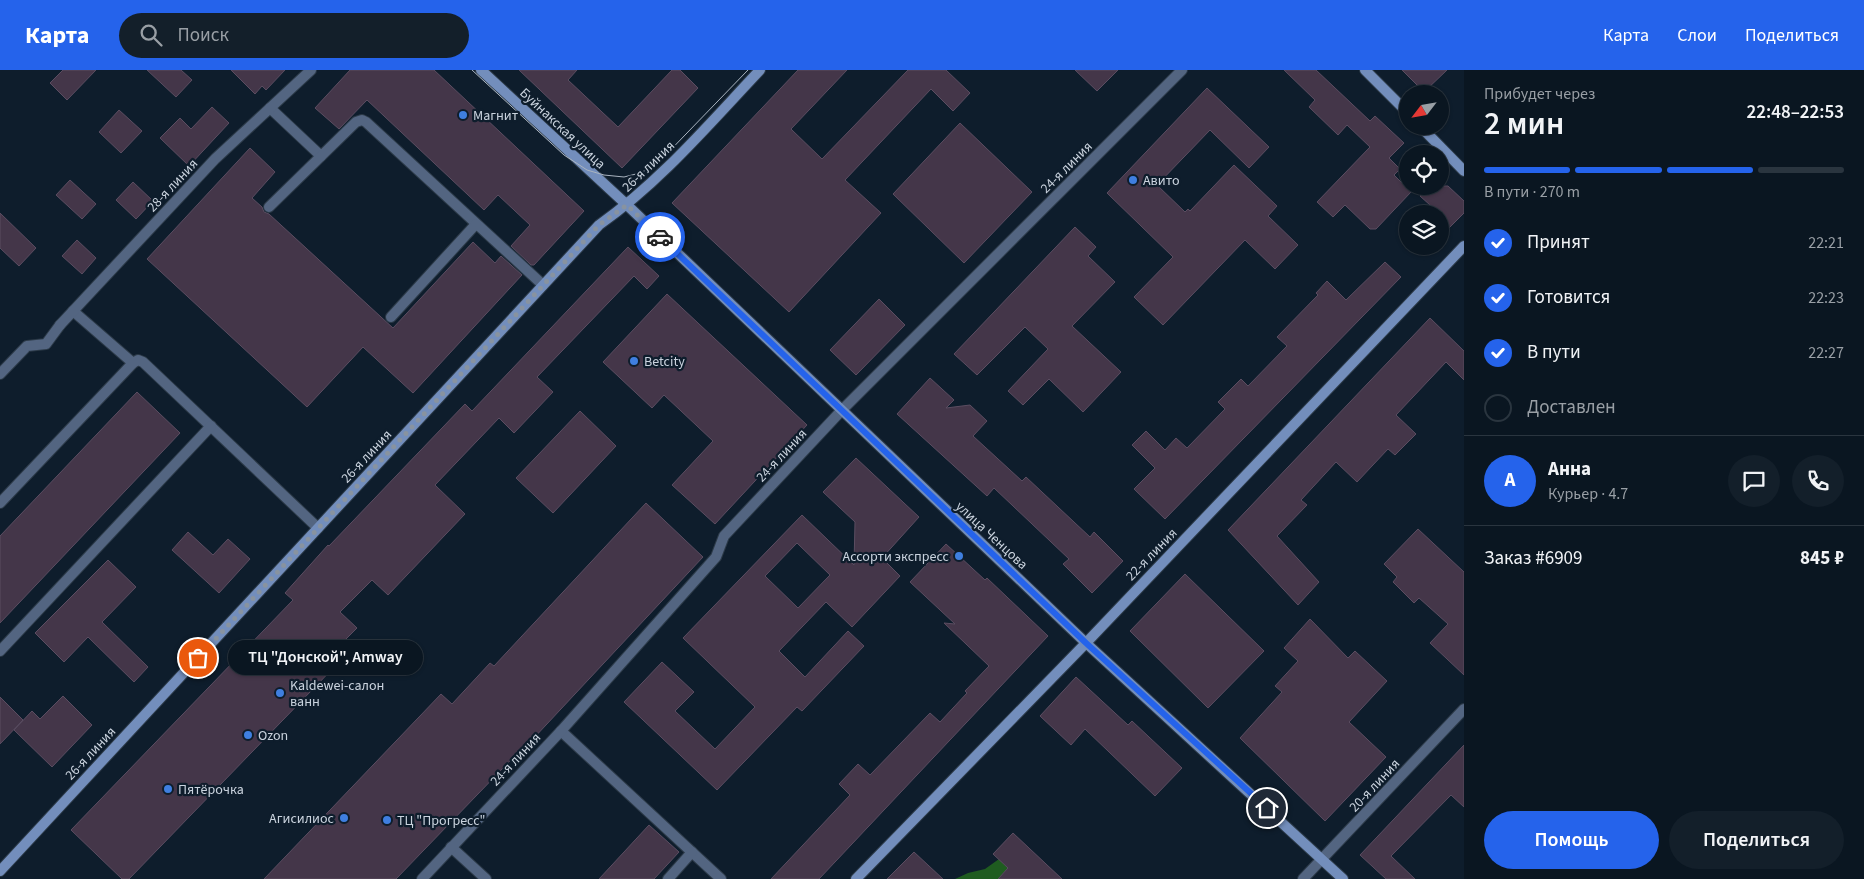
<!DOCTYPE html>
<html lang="ru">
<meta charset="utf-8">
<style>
body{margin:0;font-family:"Source Sans 3",sans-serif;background:#131f2a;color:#f1f3f6;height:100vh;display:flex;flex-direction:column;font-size:19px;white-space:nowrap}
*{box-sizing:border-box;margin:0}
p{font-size:16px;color:#999fa5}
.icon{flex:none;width:28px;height:28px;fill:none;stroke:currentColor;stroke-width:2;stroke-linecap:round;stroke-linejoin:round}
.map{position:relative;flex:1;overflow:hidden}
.details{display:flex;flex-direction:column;background:#0a1621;width:400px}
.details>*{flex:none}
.needle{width:32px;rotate:239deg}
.controls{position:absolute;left:1399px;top:15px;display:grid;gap:10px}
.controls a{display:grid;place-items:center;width:50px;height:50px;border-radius:50%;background:#0a1621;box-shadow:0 1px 4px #0004,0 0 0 1px #2a353f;font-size:25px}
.pin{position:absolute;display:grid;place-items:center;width:42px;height:42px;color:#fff;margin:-21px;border:2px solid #fff;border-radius:50%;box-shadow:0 1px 5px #0007}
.courier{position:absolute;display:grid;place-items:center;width:50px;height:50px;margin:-25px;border:4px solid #2563eb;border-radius:50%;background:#fff;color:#222;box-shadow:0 1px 6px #0007}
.bubble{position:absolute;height:35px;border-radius:18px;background:#0a1621;box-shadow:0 1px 4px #0004,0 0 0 1px #2a353f;font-size:16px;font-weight:600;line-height:35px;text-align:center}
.head em{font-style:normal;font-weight:600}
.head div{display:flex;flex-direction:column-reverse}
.head{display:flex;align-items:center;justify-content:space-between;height:85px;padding:0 20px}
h1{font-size:32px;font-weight:600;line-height:38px}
.bar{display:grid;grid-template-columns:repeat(4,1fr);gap:8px 5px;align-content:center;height:60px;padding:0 20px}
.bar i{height:6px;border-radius:4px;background:#2a353f}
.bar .active{background:#2563eb}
.bar p{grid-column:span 4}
.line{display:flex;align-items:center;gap:12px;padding:0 20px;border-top:1px solid #2a353f}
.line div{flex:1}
.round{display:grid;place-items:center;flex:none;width:52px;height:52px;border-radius:26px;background:#131f2a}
ol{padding:0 20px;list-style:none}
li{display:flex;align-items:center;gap:15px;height:55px}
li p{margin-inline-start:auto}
li .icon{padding:5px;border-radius:50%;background:#2563eb;color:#fff;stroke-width:4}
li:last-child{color:#999fa5}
li i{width:28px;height:28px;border:2px solid #2a353f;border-radius:50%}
.primary-button{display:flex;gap:10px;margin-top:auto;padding:10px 20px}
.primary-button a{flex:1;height:58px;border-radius:30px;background:#2563eb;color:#fff;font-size:20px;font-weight:600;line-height:58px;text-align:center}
.primary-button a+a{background:#131f2a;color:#f1f3f6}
header{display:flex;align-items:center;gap:30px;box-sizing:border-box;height:70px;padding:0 25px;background:#2563eb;color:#fff}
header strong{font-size:24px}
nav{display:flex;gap:28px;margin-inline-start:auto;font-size:18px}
.search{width:350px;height:45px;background:#131f2a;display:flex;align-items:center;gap:12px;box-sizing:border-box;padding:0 18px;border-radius:28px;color:#999fa5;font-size:19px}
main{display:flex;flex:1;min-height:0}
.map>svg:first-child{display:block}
.forest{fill:#1f5c20}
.building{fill:#443649;stroke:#5b4d61;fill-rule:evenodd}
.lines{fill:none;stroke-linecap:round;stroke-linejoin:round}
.lane-casing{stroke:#2c3a48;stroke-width:12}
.street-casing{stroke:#2c3a48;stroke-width:12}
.secondary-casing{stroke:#2c3a48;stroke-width:12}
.lane{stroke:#536581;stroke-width:10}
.street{stroke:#536581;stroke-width:10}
.secondary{stroke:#738ebc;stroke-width:10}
.tram{stroke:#aab4c0;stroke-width:1}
.done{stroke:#8893a0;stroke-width:5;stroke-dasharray:0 9}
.route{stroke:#2563eb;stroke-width:6}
.shop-dot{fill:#3f7fe0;stroke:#0e1d2c;stroke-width:2}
.labels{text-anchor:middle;stroke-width:4.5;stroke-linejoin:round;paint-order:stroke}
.poi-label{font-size:14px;fill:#cad3de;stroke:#0e1d2c;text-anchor:start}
.street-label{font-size:14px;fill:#cad3de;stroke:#0e1d2c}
</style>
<header>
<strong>Карта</strong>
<div class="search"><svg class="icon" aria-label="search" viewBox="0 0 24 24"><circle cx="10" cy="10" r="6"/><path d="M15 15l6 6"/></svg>Поиск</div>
<nav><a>Карта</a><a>Слои</a><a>Поделиться</a></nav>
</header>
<main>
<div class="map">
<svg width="1464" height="809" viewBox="0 0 1464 809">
<rect width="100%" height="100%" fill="#0e1d2c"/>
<path class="forest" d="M 999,789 L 1008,798 L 998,809 L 955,809 L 968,803 L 985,799 Z"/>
<g class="building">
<path d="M 63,0 L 96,0 L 67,30 L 50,13 Z"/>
<path d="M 147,0 L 181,0 L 192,10 L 176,27 Z"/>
<path d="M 231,0 L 285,0 L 266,20 L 262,16 L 255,24 Z"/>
<path d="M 350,0 L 434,0 L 584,141 L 534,195 L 531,195 L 511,176 L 530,155 L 498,125 L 484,140 L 367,30 L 339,59 L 315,38 Z"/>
<path d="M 519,0 L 577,0 L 568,10 L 618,57 L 672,0 L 680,0 L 698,18 L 622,98 Z"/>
<path d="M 798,0 L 847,0 L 791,59 L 822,89 L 908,0 L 946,0 L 970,23 L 953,41 L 931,19 L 845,110 L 881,143 L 789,242 L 672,133 Z"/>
<path d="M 1075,0 L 1118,0 L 1097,21 Z"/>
<path d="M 1284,0 L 1316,0 L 1370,51 L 1375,46 L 1404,73 L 1389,88 L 1400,99 L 1394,105 L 1411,122 L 1376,159 L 1370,159 L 1345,135 L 1333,147 L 1317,132 L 1370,77 L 1347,55 L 1338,65 L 1309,37 L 1315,30 Z"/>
<path d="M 1402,0 L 1447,0 L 1424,22 Z"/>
<path d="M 1207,18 L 1269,77 L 1249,98 L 1210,60 L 1157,115 L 1185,142 L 1188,139 L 1190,141 L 1234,95 L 1277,136 L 1268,146 L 1298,175 L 1275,199 L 1245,170 L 1163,255 L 1134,227 L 1173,187 L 1107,123 Z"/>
<path d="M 212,37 L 229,53 L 189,96 L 160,68 L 180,48 L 191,59 Z"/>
<path d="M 119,40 L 142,61 L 121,83 L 99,62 Z"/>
<path d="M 960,53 L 1032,122 L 964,193 L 893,124 Z"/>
<path d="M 250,78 L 275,102 L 252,128 L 262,137 L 264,142 L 269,144 L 393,258 L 473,172 L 495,193 L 501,186 L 522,205 L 413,323 L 363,277 L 307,337 L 147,189 Z"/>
<path d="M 70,110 L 96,134 L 82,149 L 56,125 Z"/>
<path d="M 133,112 L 153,131 L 136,149 L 116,130 Z"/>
<path d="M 1430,116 L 1448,116 L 1464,131 L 1464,143 L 1440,167 L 1440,144 L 1420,126 Z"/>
<path d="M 0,143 L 36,178 L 19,196 L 0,178 Z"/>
<path d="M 1075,157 L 1096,177 L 1088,186 L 1115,212 L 1072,256 L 1121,302 L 1083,342 L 1049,309 L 1023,335 L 1008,321 L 1048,279 L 1025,257 L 977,305 L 954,284 Z"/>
<path d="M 77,170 L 96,188 L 82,204 L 62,186 Z"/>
<path d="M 628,177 L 659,206 L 647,219 L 634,206 L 537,307 L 553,322 L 514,363 L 499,348 L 435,415 L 465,444 L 388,525 L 372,510 L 340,542 L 357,558 L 335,580 L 343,588 L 129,809 L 122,809 L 71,760 L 293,530 L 285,523 L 328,475 L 329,476 L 465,334 L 472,341 Z"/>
<path d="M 1385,192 L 1401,207 L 1165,449 L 1134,419 L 1155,398 L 1132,375 L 1146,361 L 1165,380 L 1176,368 L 1187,378 L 1225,339 L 1218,332 L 1241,309 L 1248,316 L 1287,276 L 1277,267 L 1318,225 L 1316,223 L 1327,211 L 1346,230 Z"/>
<path d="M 667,224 L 807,355 L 715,454 L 672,415 L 713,371 L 664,325 L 652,338 L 603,292 Z"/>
<path d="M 879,229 L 905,255 L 856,305 L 830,280 Z"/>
<path d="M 1430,248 L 1464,281 L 1464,310 L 1446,292 L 1396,345 L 1416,364 L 1395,385 L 1388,379 L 1357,412 L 1336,392 L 1301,430 L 1307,435 L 1277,466 L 1319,512 L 1298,535 L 1228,460 Z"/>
<path d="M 930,308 L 954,330 L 946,338 L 970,335 L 987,351 L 973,366 L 1022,411 L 1026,407 L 1090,467 L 1094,462 L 1123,491 L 1092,523 L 1063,494 L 1069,489 L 994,418 L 987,426 L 897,344 Z"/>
<path d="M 137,322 L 180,363 L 0,553 L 0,466 Z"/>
<path d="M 580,341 L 616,376 L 553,443 L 516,408 Z"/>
<path d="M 856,388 L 919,447 L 882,488 L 900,506 L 852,557 L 826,532 L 779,581 L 805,607 L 848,561 L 864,576 L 802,641 L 797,637 L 717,720 L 624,632 L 662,592 L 694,622 L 675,641 L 715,679 L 755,637 L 683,568 L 802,445 L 854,495 L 855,452 L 823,422 ZM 797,473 L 830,505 L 798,538 L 765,506 Z"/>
<path d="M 646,433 L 703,487 L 532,670 L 531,669 L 396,809 L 264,809 L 441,624 L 452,634 L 490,593 L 494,596 Z"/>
<path d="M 1418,459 L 1464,502 L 1464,605 L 1430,573 L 1448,554 L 1419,528 L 1414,533 L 1393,512 L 1397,507 L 1384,494 Z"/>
<path d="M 188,462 L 213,485 L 228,469 L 250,489 L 219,523 L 172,480 Z"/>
<path d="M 946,474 L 985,510 L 987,508 L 1048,566 L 819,809 L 771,809 L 850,725 L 839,714 L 858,694 L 870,705 L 930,643 L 940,652 L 967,623 L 965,621 L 989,596 L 944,553 L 955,554 L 910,512 Z"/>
<path d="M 108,490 L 136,517 L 102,552 L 148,597 L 134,612 L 88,567 L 64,592 L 35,563 Z"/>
<path d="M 1185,504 L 1264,581 L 1208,638 L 1130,561 Z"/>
<path d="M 1310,549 L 1348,588 L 1355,581 L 1387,611 L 1349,652 L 1386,687 L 1325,751 L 1240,668 L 1282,622 L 1275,616 L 1298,591 L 1284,578 Z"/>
<path d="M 1076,607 L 1128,655 L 1132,651 L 1182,698 L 1155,726 L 1085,659 L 1071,675 L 1040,646 Z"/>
<path d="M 63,626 L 92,655 L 52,697 L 14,660 L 32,641 L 40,649 Z"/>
<path d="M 0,627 L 23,650 L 0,674 Z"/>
<path d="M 1464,675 L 1464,737 L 1451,725 L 1391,786 L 1415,809 L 1386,809 L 1360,785 Z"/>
<path d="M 649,755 L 679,782 L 654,809 L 599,809 Z"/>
<path d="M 1013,763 L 1062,809 L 998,809 L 1008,798 L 993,784 Z"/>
<path d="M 914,782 L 943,809 L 887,809 Z"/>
</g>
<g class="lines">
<defs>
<g id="lane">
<path d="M 270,38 L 321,86"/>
<path d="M 269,137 L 356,52 L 362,50 L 366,52 L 543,215"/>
<path d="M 73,241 L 133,293"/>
<path d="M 391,247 L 476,154"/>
<path d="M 0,304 L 27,276 L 46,274 L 60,255"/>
<path d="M 0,433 L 133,293 L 138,290 L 143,292 L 318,458"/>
<path d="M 0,581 L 211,356"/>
<path d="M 561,661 L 721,809"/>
<path d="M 668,809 L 692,782"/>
</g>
<g id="street">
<path d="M 60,255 L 215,89 L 311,0"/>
<path d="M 451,777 L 486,809"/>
<path d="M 422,809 L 561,661 L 716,487 L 724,466 L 841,341 L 1182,0"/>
<path d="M 1303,809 L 1464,639"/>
</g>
<g id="secondary">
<path d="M 481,0 L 627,135 L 1086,573 L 1343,809"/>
<path d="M 1365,0 L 1408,43"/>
<path d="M 1420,56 L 1464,101"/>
<path d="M 0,801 L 599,155 C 660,112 709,54 760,0"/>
<path d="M 856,809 L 1086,573 L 1464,176"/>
</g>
</defs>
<use href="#lane" class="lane-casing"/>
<use href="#street" class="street-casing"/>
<use href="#secondary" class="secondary-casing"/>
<use href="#lane" class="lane"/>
<use href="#street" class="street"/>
<use href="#secondary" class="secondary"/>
<path class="tram" d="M 472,0 L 564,85 L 587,100 L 604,105 L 624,107 L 640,103 L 656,95 L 748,0"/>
</g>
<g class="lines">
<path class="done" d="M 198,588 L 599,155 L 627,135 L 660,167"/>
<path class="route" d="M 660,167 L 1086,573 L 1267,738"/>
</g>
<g class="shop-dot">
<circle cx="463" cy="45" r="5"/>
<circle cx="1133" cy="110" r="5"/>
<circle cx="634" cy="291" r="5"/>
<circle cx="959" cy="486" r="5"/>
<circle cx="280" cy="623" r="5"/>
<circle cx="248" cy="665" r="5"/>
<circle cx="168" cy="719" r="5"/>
<circle cx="344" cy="748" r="5"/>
<circle cx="387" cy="750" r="5"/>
</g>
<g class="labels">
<g class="poi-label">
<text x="473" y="50">Магнит</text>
<text x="1143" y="115">Авито</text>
<text x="644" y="296">Betcity</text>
<text x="949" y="491" text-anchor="end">Ассорти экспресс</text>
<text x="290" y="620">Kaldewei-салон<tspan x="290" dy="16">ванн</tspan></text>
<text x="258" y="670">Ozon</text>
<text x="178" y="724">Пятёрочка</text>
<text x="334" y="753" text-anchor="end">Агисилиос</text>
<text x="397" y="755">ТЦ "Прогресс"</text>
</g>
<g class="street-label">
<text transform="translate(563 58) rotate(43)" y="5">Буйнакская улица</text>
<text transform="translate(648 96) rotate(-44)" y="5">26-я линия</text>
<text transform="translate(1066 97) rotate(-45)" y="5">24-я линия</text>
<text transform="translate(172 115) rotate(-47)" y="5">28-я линия</text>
<text transform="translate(781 385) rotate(-47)" y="5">24-я линия</text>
<text transform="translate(366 386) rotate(-47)" y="5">26-я линия</text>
<text transform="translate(992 465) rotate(43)" y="5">улица Ченцова</text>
<text transform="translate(1151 484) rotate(-46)" y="5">22-я линия</text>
<text transform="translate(90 683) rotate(-47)" y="5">26-я линия</text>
<text transform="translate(515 689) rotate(-47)" y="5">24-я линия</text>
<text transform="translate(1374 715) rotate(-47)" y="5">20-я линия</text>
</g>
</g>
</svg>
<div class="controls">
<a><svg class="needle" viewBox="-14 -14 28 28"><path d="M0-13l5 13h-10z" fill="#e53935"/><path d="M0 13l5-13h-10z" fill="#999fa5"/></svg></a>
<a><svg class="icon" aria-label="locate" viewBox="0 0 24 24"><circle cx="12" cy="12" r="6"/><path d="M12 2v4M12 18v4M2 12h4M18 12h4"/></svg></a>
<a><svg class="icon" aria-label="layers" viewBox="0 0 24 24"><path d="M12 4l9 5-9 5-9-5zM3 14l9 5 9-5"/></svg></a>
</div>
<div class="pin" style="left:198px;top:588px;background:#ea580c"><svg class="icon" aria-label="bag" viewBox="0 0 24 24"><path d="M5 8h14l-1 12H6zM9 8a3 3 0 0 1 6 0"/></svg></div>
<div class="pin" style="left:1267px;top:738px;background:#1f2937"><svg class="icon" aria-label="home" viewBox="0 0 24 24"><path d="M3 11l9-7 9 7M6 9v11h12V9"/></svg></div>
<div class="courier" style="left:660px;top:167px"><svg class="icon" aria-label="car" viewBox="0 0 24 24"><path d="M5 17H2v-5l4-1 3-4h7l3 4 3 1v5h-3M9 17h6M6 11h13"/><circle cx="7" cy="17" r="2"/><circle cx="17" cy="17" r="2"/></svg></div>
<div class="bubble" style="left:228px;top:570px;width:195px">ТЦ &quot;Донской&quot;, Amway</div>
</div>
<section class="details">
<div class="head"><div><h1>2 мин</h1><p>Прибудет через</p></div><em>22:48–22:53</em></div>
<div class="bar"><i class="active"></i><i class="active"></i><i class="active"></i><i></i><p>В пути · 270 m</p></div>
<ol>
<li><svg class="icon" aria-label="check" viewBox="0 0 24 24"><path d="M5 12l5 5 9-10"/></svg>Принят<p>22:21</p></li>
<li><svg class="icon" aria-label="check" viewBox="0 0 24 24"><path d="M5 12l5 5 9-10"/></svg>Готовится<p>22:23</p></li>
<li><svg class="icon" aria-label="check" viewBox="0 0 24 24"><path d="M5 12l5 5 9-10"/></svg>В пути<p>22:27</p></li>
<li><i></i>Доставлен</li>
</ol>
<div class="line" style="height:90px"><b class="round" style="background:#2563eb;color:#fff">А</b><div><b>Анна</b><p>Курьер · 4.7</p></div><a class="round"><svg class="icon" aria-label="chat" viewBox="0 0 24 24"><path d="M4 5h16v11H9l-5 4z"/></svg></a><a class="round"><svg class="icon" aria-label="phone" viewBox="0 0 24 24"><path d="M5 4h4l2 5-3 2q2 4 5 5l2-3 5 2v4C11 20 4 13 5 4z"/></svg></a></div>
<div class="line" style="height:65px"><div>Заказ #6909</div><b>845 ₽</b></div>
<div class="primary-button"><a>Помощь</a><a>Поделиться</a></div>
</section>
</main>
